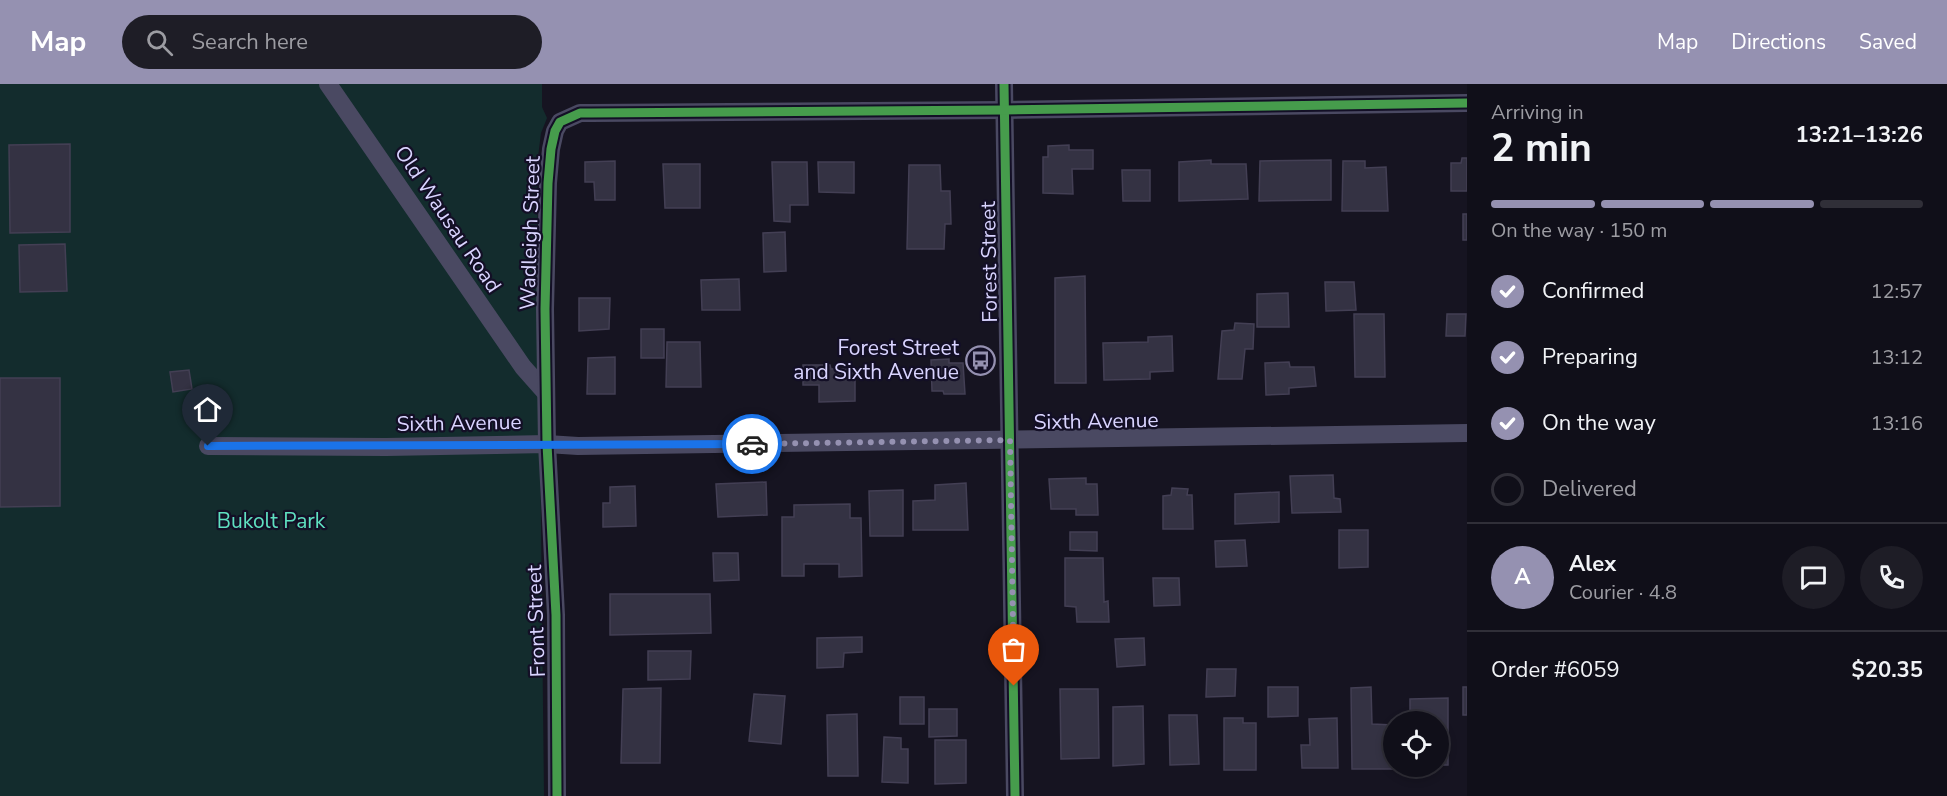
<!DOCTYPE html>
<meta charset="utf-8">
<style>
body{margin:0;font-family:"Nunito Sans",sans-serif;background:#1e1d26;color:#f1f3f6;height:100vh;display:flex;flex-direction:column;font-size:22px;white-space:nowrap}
*{box-sizing:border-box;margin:0}
p{font-size:20px;color:#9c9ca2}
.icon{flex:none;width:33px;height:33px;fill:none;stroke:currentColor;stroke-width:2;stroke-linecap:round;stroke-linejoin:round}
.map{position:relative;flex:1;overflow:hidden}
.details{display:flex;flex-direction:column;background:#100f19;width:480px}
.details>*{flex:none}
.tools{position:absolute;left:1383px;top:627px;display:grid;gap:12px}
.tools a{display:grid;place-items:center;width:66px;height:66px;border-radius:50%;background:#100f19;box-shadow:0 3px 9px #0003,0 0 0 2px #302f38;font-size:30px}
.pin{position:absolute;display:grid;place-items:center;width:51px;height:51px;color:#fff;margin:-62px -26px;border-radius:50% 50% 50% 0;rotate:-45deg;box-shadow:0 0 6px #0007}
.pin .icon{rotate:45deg}
.courier{position:absolute;display:grid;place-items:center;width:60px;height:60px;margin:-30px;border:4px solid #1a73e8;border-radius:50%;background:#fff;color:#222;box-shadow:0 2px 8px #0007}
.headline em{font-style:normal;font-weight:700}
.headline div{display:flex;flex-direction:column-reverse}
.headline{display:flex;align-items:center;justify-content:space-between;height:102px;padding:0 24px}
h1{font-size:39px;font-weight:700;line-height:45px}
.bar{display:grid;grid-template-columns:repeat(4,1fr);gap:9px 6px;align-content:center;height:72px;padding:0 24px}
.bar i{height:8px;border-radius:4px;background:#302f38}
.bar .on{background:#9591b1}
.bar p{grid-column:span 4}
.line{display:flex;align-items:center;gap:15px;padding:0 24px;border-top:2px solid #302f38}
.line div{flex:1}
.round{display:grid;place-items:center;flex:none;width:63px;height:63px;border-radius:32px;background:#1e1d26}
ol{padding:0 24px;list-style:none}
li{display:flex;align-items:center;gap:18px;height:66px}
li p{margin-inline-start:auto}
li .icon{padding:6px;border-radius:50%;background:#9591b1;color:#fff;stroke-width:4}
li:last-child{color:#9c9ca2}
li i{width:33px;height:33px;border:3px solid #302f38;border-radius:50%}
header{display:flex;align-items:center;gap:36px;box-sizing:border-box;height:84px;padding:0 30px;background:#9591b1;color:#fff}
header strong{font-size:28px}
nav{display:flex;gap:33px;margin-inline-start:auto;font-size:21px}
.search{width:420px;height:54px;background:#1e1d26;display:flex;align-items:center;gap:15px;box-sizing:border-box;padding:0 21px;border-radius:33px;color:#9c9ca2;font-size:22px}
main{display:flex;flex:1;min-height:0}
.map>svg:first-child{display:block}
.green{fill:#132c2d}
.building{fill:#343243;stroke:#433f54;stroke-width:1.5}
.lines{fill:none;stroke-linecap:round;stroke-linejoin:round}
.street{stroke:#4a4962;stroke-width:18}
.cycleway-casing{stroke:#130f26;stroke-width:13}
.cycleway{stroke:#469c4c;stroke-width:9}
.done{stroke:#9591b1;stroke-width:6;stroke-dasharray:0 10.8}
.route{stroke:#1a73e8;stroke-width:8}
.labels{text-anchor:middle;stroke-width:4.5;stroke-linejoin:round;paint-order:stroke}
.street-label{font-size:21px;fill:#d9d4ff;stroke:#130f26}
.poi-label{font-size:21px;fill:#d9d4ff;stroke:#130f26;text-anchor:end}
.park-label{font-size:21px;fill:#5fe0c0;stroke:#130f26}
</style>
<header>
<strong>Map</strong>
<div class="search"><svg class="icon" aria-label="search" viewBox="0 0 24 24"><circle cx="10" cy="10" r="6"/><path d="M15 15l6 6"/></svg>Search here</div>
<nav><a>Map</a><a>Directions</a><a>Saved</a></nav>
</header>
<main>
<div class="map">
<svg width="1467" height="712" viewBox="0 0 1467 712">
<rect width="100%" height="100%" fill="#161421"/>
<path class="green" d="M 0,0 L 542,0 L 542,23 L 547,34 L 541,49 L 537,81 L 544,712 L 0,712 Z"/>
<g class="building">
<path d="M 70,60 L 70,148 L 10,149 L 9,61 Z"/>
<path d="M 1069,61 L 1069,66 L 1093,66 L 1093,85 L 1072,85 L 1073,110 L 1043,109 L 1043,73 L 1048,73 L 1048,62 Z"/>
<path d="M 1462,74 L 1467,74 L 1467,107 L 1451,107 L 1451,79 L 1461,79 Z"/>
<path d="M 1211,76 L 1211,80 L 1246,80 L 1248,115 L 1179,117 L 1179,78 Z"/>
<path d="M 1331,76 L 1331,116 L 1259,117 L 1260,77 Z"/>
<path d="M 615,77 L 615,116 L 595,116 L 594,98 L 585,98 L 585,78 Z"/>
<path d="M 1343,77 L 1365,77 L 1365,84 L 1386,83 L 1388,127 L 1342,127 Z"/>
<path d="M 772,78 L 807,78 L 808,121 L 790,121 L 790,138 L 774,137 Z"/>
<path d="M 818,78 L 854,78 L 854,109 L 819,108 Z"/>
<path d="M 663,80 L 700,80 L 700,124 L 665,124 Z"/>
<path d="M 909,81 L 940,81 L 941,107 L 950,107 L 951,140 L 945,140 L 944,165 L 907,165 Z"/>
<path d="M 1122,86 L 1150,86 L 1150,117 L 1123,117 Z"/>
<rect x="1463" y="130" width="4" height="26"/>
<path d="M 785,148 L 786,187 L 764,188 L 763,149 Z"/>
<path d="M 65,160 L 67,207 L 20,208 L 19,161 Z"/>
<path d="M 1085,192 L 1086,299 L 1055,299 L 1055,194 Z"/>
<path d="M 739,195 L 740,226 L 702,226 L 701,196 Z"/>
<path d="M 1325,198 L 1354,198 L 1356,226 L 1326,227 Z"/>
<path d="M 1288,209 L 1289,243 L 1257,243 L 1257,210 Z"/>
<path d="M 579,214 L 610,214 L 609,245 L 579,247 Z"/>
<path d="M 1354,230 L 1384,230 L 1385,293 L 1355,293 Z"/>
<path d="M 1447,230 L 1466,230 L 1465,252 L 1446,252 Z"/>
<path d="M 1235,239 L 1254,240 L 1253,265 L 1245,265 L 1242,295 L 1218,295 L 1222,247 L 1234,246 Z"/>
<rect x="641" y="245" width="23" height="29"/>
<path d="M 1172,252 L 1173,287 L 1150,288 L 1150,295 L 1104,296 L 1103,259 L 1148,258 L 1148,253 Z"/>
<path d="M 667,258 L 700,258 L 701,303 L 666,303 Z"/>
<path d="M 615,273 L 615,310 L 587,310 L 588,274 Z"/>
<path d="M 949,275 L 949,279 L 963,279 L 965,310 L 944,310 L 943,307 L 932,307 L 931,276 Z"/>
<path d="M 1289,278 L 1290,283 L 1314,283 L 1316,302 L 1289,304 L 1289,310 L 1266,311 L 1265,279 Z"/>
<path d="M 803,281 L 830,281 L 831,285 L 855,285 L 855,317 L 819,318 L 819,301 L 803,301 Z"/>
<path d="M 189,286 L 192,305 L 173,308 L 170,288 Z"/>
<path d="M 0,294 L 60,294 L 60,422 L 0,423 Z"/>
<path d="M 1333,391 L 1334,414 L 1340,415 L 1341,428 L 1292,429 L 1290,392 Z"/>
<path d="M 1086,394 L 1086,400 L 1097,400 L 1098,431 L 1076,431 L 1076,425 L 1051,425 L 1049,395 Z"/>
<path d="M 766,398 L 767,431 L 718,433 L 716,400 Z"/>
<path d="M 966,399 L 968,446 L 913,446 L 913,417 L 935,416 L 935,401 Z"/>
<path d="M 635,402 L 636,442 L 603,443 L 603,419 L 610,419 L 610,403 Z"/>
<path d="M 1172,404 L 1188,405 L 1187,411 L 1192,411 L 1193,445 L 1163,445 L 1163,412 L 1171,411 Z"/>
<path d="M 903,406 L 903,452 L 870,452 L 869,407 Z"/>
<path d="M 1279,408 L 1279,438 L 1235,440 L 1235,410 Z"/>
<path d="M 850,420 L 850,434 L 861,434 L 862,492 L 839,493 L 839,480 L 804,480 L 804,492 L 782,492 L 782,433 L 794,433 L 794,421 Z"/>
<path d="M 1339,446 L 1368,446 L 1368,483 L 1339,484 Z"/>
<path d="M 1070,448 L 1097,448 L 1097,467 L 1070,466 Z"/>
<path d="M 1245,456 L 1247,482 L 1216,483 L 1215,457 Z"/>
<path d="M 713,469 L 738,469 L 739,496 L 714,497 Z"/>
<path d="M 1065,474 L 1103,474 L 1104,518 L 1108,517 L 1109,538 L 1077,538 L 1076,523 L 1065,522 Z"/>
<path d="M 1153,494 L 1179,494 L 1180,521 L 1154,522 Z"/>
<path d="M 610,510 L 710,510 L 711,549 L 610,551 Z"/>
<path d="M 862,553 L 862,568 L 844,569 L 843,583 L 817,584 L 817,554 Z"/>
<path d="M 1144,554 L 1145,581 L 1117,583 L 1115,555 Z"/>
<path d="M 648,567 L 691,567 L 690,595 L 648,596 Z"/>
<path d="M 1207,585 L 1236,585 L 1235,612 L 1206,613 Z"/>
<path d="M 1268,603 L 1298,603 L 1298,632 L 1268,633 Z"/>
<path d="M 1371,603 L 1372,640 L 1393,641 L 1394,685 L 1352,685 L 1351,604 Z"/>
<rect x="1463" y="603" width="4" height="28"/>
<path d="M 661,604 L 660,679 L 621,679 L 623,605 Z"/>
<path d="M 1060,605 L 1098,605 L 1099,674 L 1061,675 Z"/>
<path d="M 754,610 L 785,612 L 781,660 L 749,657 Z"/>
<rect x="900" y="613" width="24" height="27"/>
<path d="M 1448,614 L 1448,681 L 1438,681 L 1438,638 L 1410,638 L 1410,615 Z"/>
<path d="M 1143,622 L 1144,680 L 1113,682 L 1113,623 Z"/>
<path d="M 929,625 L 957,625 L 957,652 L 929,653 Z"/>
<path d="M 857,630 L 858,692 L 828,692 L 827,631 Z"/>
<path d="M 1169,631 L 1197,631 L 1199,680 L 1170,681 Z"/>
<path d="M 1224,634 L 1243,634 L 1243,639 L 1256,639 L 1256,686 L 1224,686 Z"/>
<path d="M 1337,634 L 1338,684 L 1302,684 L 1301,661 L 1310,661 L 1309,635 Z"/>
<path d="M 884,653 L 901,654 L 901,665 L 908,665 L 908,699 L 882,698 Z"/>
<path d="M 935,656 L 966,656 L 966,699 L 935,700 Z"/>
</g>
<g class="lines">
<g class="street">
<path d="M 328,0 L 523,283 L 546,309"/>
<path d="M 1004,0 L 1015,712"/>
<path d="M 208,362 L 386,363 L 547,360 L 578,362 L 1467,349"/>
<path d="M 557,712 L 556,531 L 547,360 L 545,225 L 548,99 L 551,65 L 555,47 L 560,38 L 580,29 L 591,29 L 1004,26 L 1467,19"/>
</g>
<defs>
<g id="cycleway">
<path d="M 1004,0 L 1015,712"/>
<path d="M 557,712 L 556,531 L 547,360 L 545,225 L 548,99 L 551,65 L 555,47 L 560,38 L 580,29 L 591,29 L 1004,26 L 1467,19"/>
</g>
</defs>
<use href="#cycleway" class="cycleway-casing"/>
<use href="#cycleway" class="cycleway"/>
</g>
<g class="lines">
<path class="done" d="M 752,360 L 1010,356 L 1014,602"/>
<path class="route" d="M 208,362 C 389,362 570,362 752,360"/>
</g>
<defs>
<symbol id="bus-ring" viewBox="-11 -11 22 22"><circle r="9.5" fill="#130f26" stroke="#9591b1" stroke-width="1.5"/><path d="M-5-6H5V4H4V6H2V4H-2V6H-4V4H-5ZM-3.5-4V0h7V-4ZM-3.5 1.2v1.5H-2V1.2ZM2 1.2v1.5H3.5V1.2Z" fill="#9591b1"/></symbol>
</defs>
<g fill-rule="evenodd">
<use href="#bus-ring" x="964" y="260" width="33" height="33"/>
</g>
<g class="labels">
<g class="street-label">
<text transform="translate(448 135) rotate(56)" y="7">Old Wausau Road</text>
<text transform="translate(530 149) rotate(-88)" y="7">Wadleigh Street</text>
<text transform="translate(989 178) rotate(-91)" y="7">Forest Street</text>
<text transform="translate(1096 337) rotate(-1)" y="7">Sixth Avenue</text>
<text transform="translate(459 339) rotate(-1)" y="7">Sixth Avenue</text>
<text transform="translate(536 537) rotate(-92)" y="7">Front Street</text>
</g>
<g class="poi-label">
<text x="959" y="271">Forest Street<tspan x="959" dy="24">and Sixth Avenue</tspan></text>
</g>
<g class="park-label">
<text x="271" y="444">Bukolt Park</text>
</g>
</g>
</svg>
<div class="tools">
<a><svg class="icon" aria-label="locate" viewBox="0 0 24 24"><circle cx="12" cy="12" r="6"/><path d="M12 2v4M12 18v4M2 12h4M18 12h4"/></svg></a>
</div>
<div class="pin" style="left:1014px;top:602px;background:#ea580c"><svg class="icon" aria-label="bag" viewBox="0 0 24 24"><path d="M5 8h14l-1 12H6zM9 8a3 3 0 0 1 6 0"/></svg></div>
<div class="pin" style="left:208px;top:362px;background:#1f2937"><svg class="icon" aria-label="home" viewBox="0 0 24 24"><path d="M3 11l9-7 9 7M6 9v11h12V9"/></svg></div>
<div class="courier" style="left:752px;top:360px"><svg class="icon" aria-label="car" viewBox="0 0 24 24"><path d="M5 17H2v-5l4-1 3-4h7l3 4 3 1v5h-3M9 17h6M6 11h13"/><circle cx="7" cy="17" r="2"/><circle cx="17" cy="17" r="2"/></svg></div>
</div>
<section class="details">
<div class="headline"><div><h1>2 min</h1><p>Arriving in</p></div><em>13:21–13:26</em></div>
<div class="bar"><i class="on"></i><i class="on"></i><i class="on"></i><i></i><p>On the way · 150 m</p></div>
<ol>
<li><svg class="icon" aria-label="check" viewBox="0 0 24 24"><path d="M5 12l5 5 9-10"/></svg>Confirmed<p>12:57</p></li>
<li><svg class="icon" aria-label="check" viewBox="0 0 24 24"><path d="M5 12l5 5 9-10"/></svg>Preparing<p>13:12</p></li>
<li><svg class="icon" aria-label="check" viewBox="0 0 24 24"><path d="M5 12l5 5 9-10"/></svg>On the way<p>13:16</p></li>
<li><i></i>Delivered</li>
</ol>
<div class="line" style="height:108px"><b class="round" style="background:#9591b1;color:#fff">A</b><div><b>Alex</b><p>Courier · 4.8</p></div><a class="round"><svg class="icon" aria-label="chat" viewBox="0 0 24 24"><path d="M4 5h16v11H9l-5 4z"/></svg></a><a class="round"><svg class="icon" aria-label="phone" viewBox="0 0 24 24"><path d="M5 4h4l2 5-3 2q2 4 5 5l2-3 5 2v4C11 20 4 13 5 4z"/></svg></a></div>
<div class="line" style="height:78px"><div>Order #6059</div><b>$20.35</b></div>
</section>
</main>
